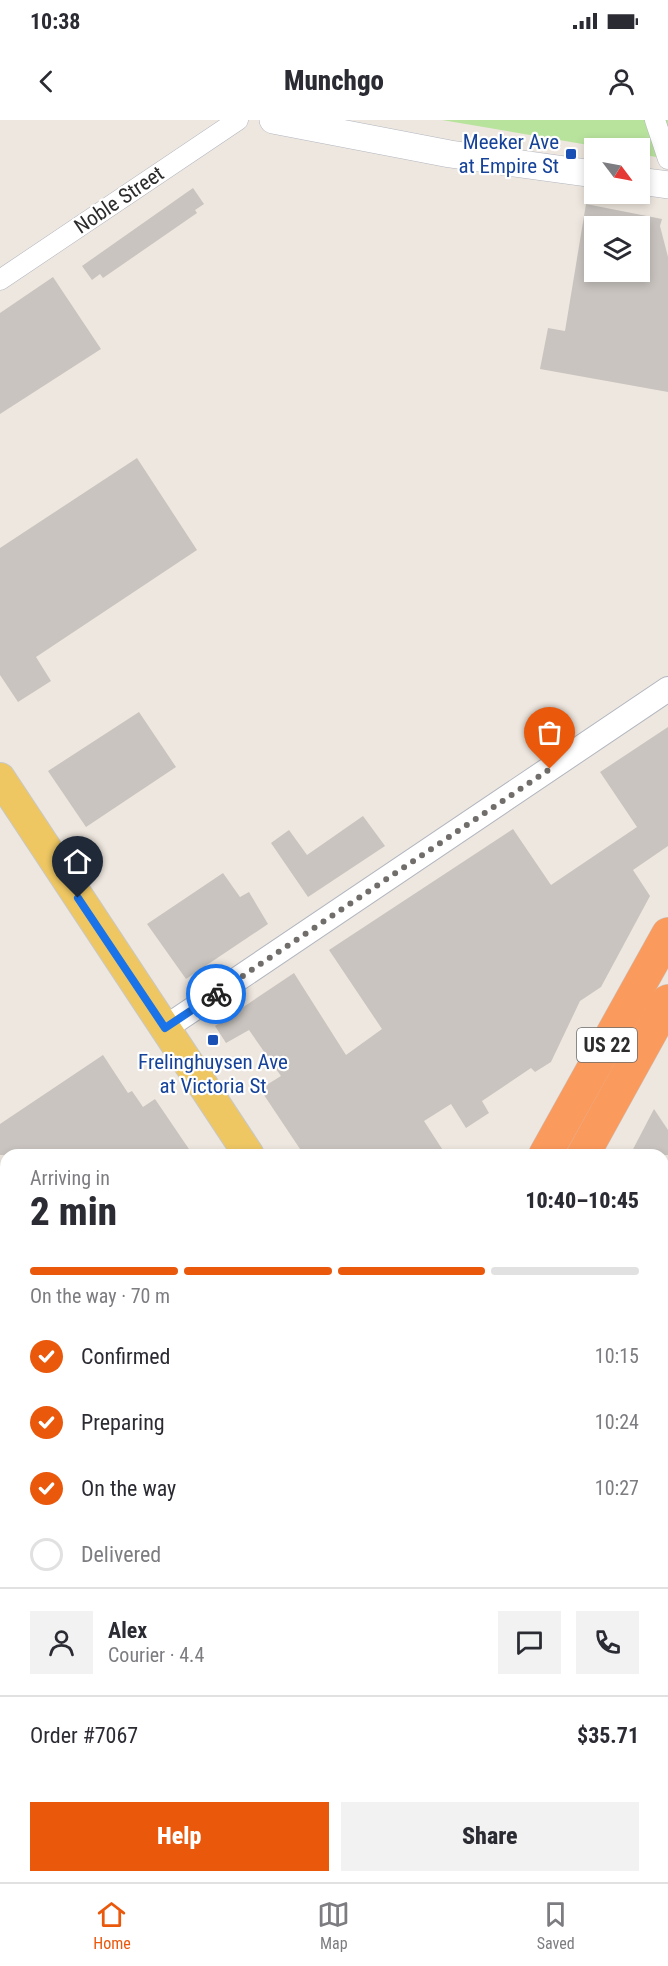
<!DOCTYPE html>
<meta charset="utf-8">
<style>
body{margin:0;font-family:"Roboto Condensed",sans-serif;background:#f2f2f3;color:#2b2b33;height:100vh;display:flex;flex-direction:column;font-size:22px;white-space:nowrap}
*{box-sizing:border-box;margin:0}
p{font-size:20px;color:#7c7c81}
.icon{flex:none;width:33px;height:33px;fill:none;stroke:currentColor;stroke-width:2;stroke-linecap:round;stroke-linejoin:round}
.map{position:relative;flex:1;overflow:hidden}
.sheet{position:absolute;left:0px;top:1029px;width:669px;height:734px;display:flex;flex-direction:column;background:#fff;border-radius:18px 18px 0 0;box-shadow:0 3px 9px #0003}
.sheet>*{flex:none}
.needle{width:39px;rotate:122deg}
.controls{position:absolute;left:584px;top:18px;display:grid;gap:12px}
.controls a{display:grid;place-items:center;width:66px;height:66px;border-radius:0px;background:#fff;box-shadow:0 3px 9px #0003;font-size:30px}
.pin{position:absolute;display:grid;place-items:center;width:51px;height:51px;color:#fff;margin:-62px -26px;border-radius:50% 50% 50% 0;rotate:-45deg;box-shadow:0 0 6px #0007}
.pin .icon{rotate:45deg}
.courier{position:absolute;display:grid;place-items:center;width:60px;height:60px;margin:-30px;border:4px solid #1a73e8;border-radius:50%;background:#fff;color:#222;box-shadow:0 2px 8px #0007}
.head em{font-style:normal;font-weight:800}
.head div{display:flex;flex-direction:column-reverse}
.head{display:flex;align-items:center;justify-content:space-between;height:102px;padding:0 30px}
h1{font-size:39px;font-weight:800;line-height:45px}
.bar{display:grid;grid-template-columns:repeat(4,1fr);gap:9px 6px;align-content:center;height:72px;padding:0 30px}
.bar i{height:8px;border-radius:4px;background:#e1e1e2}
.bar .selected{background:#ea580c}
.bar p{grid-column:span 4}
.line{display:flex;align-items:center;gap:15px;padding:0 30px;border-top:2px solid #e1e1e2}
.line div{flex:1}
.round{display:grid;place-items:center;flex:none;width:63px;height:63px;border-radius:0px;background:#f2f2f3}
ol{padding:0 30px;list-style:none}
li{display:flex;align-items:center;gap:18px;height:66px}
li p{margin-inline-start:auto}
li .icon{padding:6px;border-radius:50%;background:#ea580c;color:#fff;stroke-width:4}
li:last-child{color:#7c7c81}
li i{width:33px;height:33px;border:3px solid #e1e1e2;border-radius:50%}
.button{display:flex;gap:12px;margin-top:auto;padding:12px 30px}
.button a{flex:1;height:69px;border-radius:0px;background:#ea580c;color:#fff;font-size:24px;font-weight:800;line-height:69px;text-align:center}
.button a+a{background:#f2f2f3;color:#2b2b33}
.status{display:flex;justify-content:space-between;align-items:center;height:42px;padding:0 30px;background:#fff;direction:ltr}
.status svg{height:16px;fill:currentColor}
header{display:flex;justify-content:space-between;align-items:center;height:78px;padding:0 30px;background:#fff;font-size:27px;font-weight:800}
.dock{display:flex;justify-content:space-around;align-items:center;height:84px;border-top:2px solid #e1e1e2;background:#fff;font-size:16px;color:#7c7c81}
.dock a{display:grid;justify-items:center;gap:3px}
.dock .selected{color:#ea580c}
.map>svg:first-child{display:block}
.green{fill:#b8e39d}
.building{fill:#c9c4bf;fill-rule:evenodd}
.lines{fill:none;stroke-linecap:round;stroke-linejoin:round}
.minor-casing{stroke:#b2b6bf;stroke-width:21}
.tertiary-casing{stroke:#b2b6bf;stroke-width:26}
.secondary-casing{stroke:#b2b6bf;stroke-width:28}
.primary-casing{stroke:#c8c8c8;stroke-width:32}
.motorway-casing{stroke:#c8c8c8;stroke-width:34}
.minor{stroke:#fff;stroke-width:20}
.tertiary{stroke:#fff;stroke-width:24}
.secondary{stroke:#fff;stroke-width:27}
.primary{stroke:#eec763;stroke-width:30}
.motorway{stroke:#fb9a5d;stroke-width:33}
.done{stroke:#706d6b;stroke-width:6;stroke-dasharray:0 10.8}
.route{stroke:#1a73e8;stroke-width:8}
.transit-dot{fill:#1a4fb4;stroke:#fff;stroke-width:2}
.labels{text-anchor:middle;stroke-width:4.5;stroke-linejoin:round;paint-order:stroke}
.shield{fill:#fff;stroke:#6b6b6b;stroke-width:1.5}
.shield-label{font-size:20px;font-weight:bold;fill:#2c2c2c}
.transit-label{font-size:21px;fill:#164399;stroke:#fff;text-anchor:end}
.street-label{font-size:21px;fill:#2c2c2c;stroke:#fff}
</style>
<div class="status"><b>10:38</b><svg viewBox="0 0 49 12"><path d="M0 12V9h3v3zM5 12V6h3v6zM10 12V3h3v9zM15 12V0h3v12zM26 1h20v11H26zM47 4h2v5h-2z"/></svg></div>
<header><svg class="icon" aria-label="back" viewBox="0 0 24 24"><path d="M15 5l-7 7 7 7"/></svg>Munchgo<svg class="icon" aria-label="person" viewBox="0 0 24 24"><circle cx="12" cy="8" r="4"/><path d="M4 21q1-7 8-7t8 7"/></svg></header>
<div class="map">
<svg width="668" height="1762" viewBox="0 0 668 1762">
<rect width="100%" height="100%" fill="#eee7df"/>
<g class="green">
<path d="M 442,0 L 668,0 L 668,39 L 639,34 L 639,28 L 606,28 Z"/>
<path d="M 668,1179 L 668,1313 L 663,1317 L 663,1182 Z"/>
</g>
<g class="building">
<path d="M 193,68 L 204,84 L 195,90 L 197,93 L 103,158 L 100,154 L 92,160 L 82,146 Z"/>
<path d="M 586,84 L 662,99 L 660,106 L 668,137 L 668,272 L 540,249 L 548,208 L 565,211 ZM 594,106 L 639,106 L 639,152 L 594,152 Z"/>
<path d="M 53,157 L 101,229 L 0,294 L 0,193 Z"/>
<path d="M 137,338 L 197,430 L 36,537 L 51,561 L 18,582 L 0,555 L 0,428 Z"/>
<path d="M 139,592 L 176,647 L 86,707 L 48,651 Z"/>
<path d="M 668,607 L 668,726 L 633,750 L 650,776 L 601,867 L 580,881 L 551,942 L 535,952 L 531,948 L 482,981 L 489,993 L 466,1008 L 451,984 L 424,1001 L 446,1035 L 304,1035 L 260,969 L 281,956 L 249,910 L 226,923 L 215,906 L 294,853 L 346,935 L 382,909 L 329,830 L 513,709 L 551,765 L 637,707 L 600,652 Z"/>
<path d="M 363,696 L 385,726 L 308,777 L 271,723 L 289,710 L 307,735 Z"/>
<path d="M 223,753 L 240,777 L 249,772 L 268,804 L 186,859 L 147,804 Z"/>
<path d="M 103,935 L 128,973 L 132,971 L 143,987 L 155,979 L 193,1035 L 0,1035 L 0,1004 Z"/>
<path d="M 654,989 L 668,1010 L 668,1035 L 630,1035 Z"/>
</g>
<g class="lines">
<defs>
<g id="minor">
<path d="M 655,0 L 668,39"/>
<path d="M 0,160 L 238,0"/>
<path d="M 0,1312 L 6,1308"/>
</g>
<g id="tertiary">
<path d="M 165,908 L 668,569"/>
<path d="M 663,1146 L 668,1143"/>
</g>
<g id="secondary">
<path d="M 273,0 L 450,34 L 594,54"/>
<path d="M 639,61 L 668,65"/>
</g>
<g id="primary">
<path d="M 0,658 L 249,1035"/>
<path d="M 663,1658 L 668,1665"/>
</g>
<g id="motorway">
<path d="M 545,1035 L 668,814"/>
<path d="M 583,1035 L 668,881"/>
<path d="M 663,1362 L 668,1358"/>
<path d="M 663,1418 L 668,1413"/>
<path d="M 663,1445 L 668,1441"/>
<path d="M 663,1491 L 668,1486"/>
<path d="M 663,1550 L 668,1546"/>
<path d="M 663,1582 L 668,1579"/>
<path d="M 102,1762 L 104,1756"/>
<path d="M 142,1762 L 145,1756"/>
<path d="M 179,1762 L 182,1756"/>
<path d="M 224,1762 L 227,1756"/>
<path d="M 300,1762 L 304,1756"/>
<path d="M 357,1762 L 361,1756"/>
<path d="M 402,1762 L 407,1756"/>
<path d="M 471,1762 L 477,1756"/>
</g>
</defs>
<use href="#minor" class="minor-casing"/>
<use href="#tertiary" class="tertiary-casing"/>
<use href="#secondary" class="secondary-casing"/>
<use href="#primary" class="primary-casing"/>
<use href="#motorway" class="motorway-casing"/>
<use href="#minor" class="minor"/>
<use href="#tertiary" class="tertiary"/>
<use href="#secondary" class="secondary"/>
<use href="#primary" class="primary"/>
<use href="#motorway" class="motorway"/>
</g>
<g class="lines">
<path class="done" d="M 216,874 L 550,649"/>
<path class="route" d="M 78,778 L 165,908 L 216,874"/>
</g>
<g class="transit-dot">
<rect x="565" y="28" width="12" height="12" rx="3"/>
<rect x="207" y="914" width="12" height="12" rx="3"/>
</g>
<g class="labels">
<rect class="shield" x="577" y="908" width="60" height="34" rx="4.5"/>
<g class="shield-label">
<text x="607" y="932">US 22</text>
</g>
<g class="transit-label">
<text x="559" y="29">Meeker Ave<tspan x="559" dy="24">at Empire St</tspan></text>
<text x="213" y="949" text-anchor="middle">Frelinghuysen Ave<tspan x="213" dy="24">at Victoria St</tspan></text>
</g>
<g class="street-label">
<text transform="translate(119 80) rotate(-34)" y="7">Noble Street</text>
</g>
</g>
</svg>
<div class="controls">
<a><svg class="needle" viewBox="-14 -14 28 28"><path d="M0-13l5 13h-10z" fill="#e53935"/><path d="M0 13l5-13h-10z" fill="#7c7c81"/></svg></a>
<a><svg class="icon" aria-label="layers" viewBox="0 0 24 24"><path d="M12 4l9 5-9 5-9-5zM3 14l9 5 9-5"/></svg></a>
</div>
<div class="pin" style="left:550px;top:649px;background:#ea580c"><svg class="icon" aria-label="bag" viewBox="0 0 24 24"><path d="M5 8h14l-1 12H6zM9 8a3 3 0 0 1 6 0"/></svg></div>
<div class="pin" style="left:78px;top:778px;background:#1f2937"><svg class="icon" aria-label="home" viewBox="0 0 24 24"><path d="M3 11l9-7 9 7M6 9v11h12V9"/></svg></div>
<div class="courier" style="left:216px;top:874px"><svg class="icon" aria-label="bike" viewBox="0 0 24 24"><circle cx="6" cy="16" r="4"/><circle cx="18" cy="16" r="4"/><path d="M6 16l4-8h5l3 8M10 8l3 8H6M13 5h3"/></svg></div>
<section class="sheet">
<div class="head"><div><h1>2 min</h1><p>Arriving in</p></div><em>10:40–10:45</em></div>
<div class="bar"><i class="selected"></i><i class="selected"></i><i class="selected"></i><i></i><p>On the way · 70 m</p></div>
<ol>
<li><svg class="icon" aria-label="check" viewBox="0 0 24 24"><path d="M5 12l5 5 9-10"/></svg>Confirmed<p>10:15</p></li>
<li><svg class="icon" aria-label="check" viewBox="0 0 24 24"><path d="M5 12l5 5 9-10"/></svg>Preparing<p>10:24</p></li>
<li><svg class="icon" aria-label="check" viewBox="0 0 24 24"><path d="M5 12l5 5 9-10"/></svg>On the way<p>10:27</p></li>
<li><i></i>Delivered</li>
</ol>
<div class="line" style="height:108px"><a class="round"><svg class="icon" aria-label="person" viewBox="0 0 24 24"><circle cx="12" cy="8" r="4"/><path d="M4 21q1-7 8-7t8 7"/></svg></a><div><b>Alex</b><p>Courier · 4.4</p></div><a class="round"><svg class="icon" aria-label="chat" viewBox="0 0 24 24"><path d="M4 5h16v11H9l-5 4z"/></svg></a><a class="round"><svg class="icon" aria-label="phone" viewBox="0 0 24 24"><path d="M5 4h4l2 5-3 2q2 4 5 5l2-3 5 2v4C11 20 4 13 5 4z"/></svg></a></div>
<div class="line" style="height:78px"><div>Order #7067</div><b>$35.71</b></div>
<div class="button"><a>Help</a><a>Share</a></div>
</section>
</div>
<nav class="dock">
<a class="selected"><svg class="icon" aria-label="home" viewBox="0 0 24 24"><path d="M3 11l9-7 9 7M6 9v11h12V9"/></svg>Home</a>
<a><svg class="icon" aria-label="map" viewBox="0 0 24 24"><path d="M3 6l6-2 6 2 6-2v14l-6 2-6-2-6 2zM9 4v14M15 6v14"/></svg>Map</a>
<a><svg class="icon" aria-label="saved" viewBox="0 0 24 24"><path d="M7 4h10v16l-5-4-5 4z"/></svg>Saved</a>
</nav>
